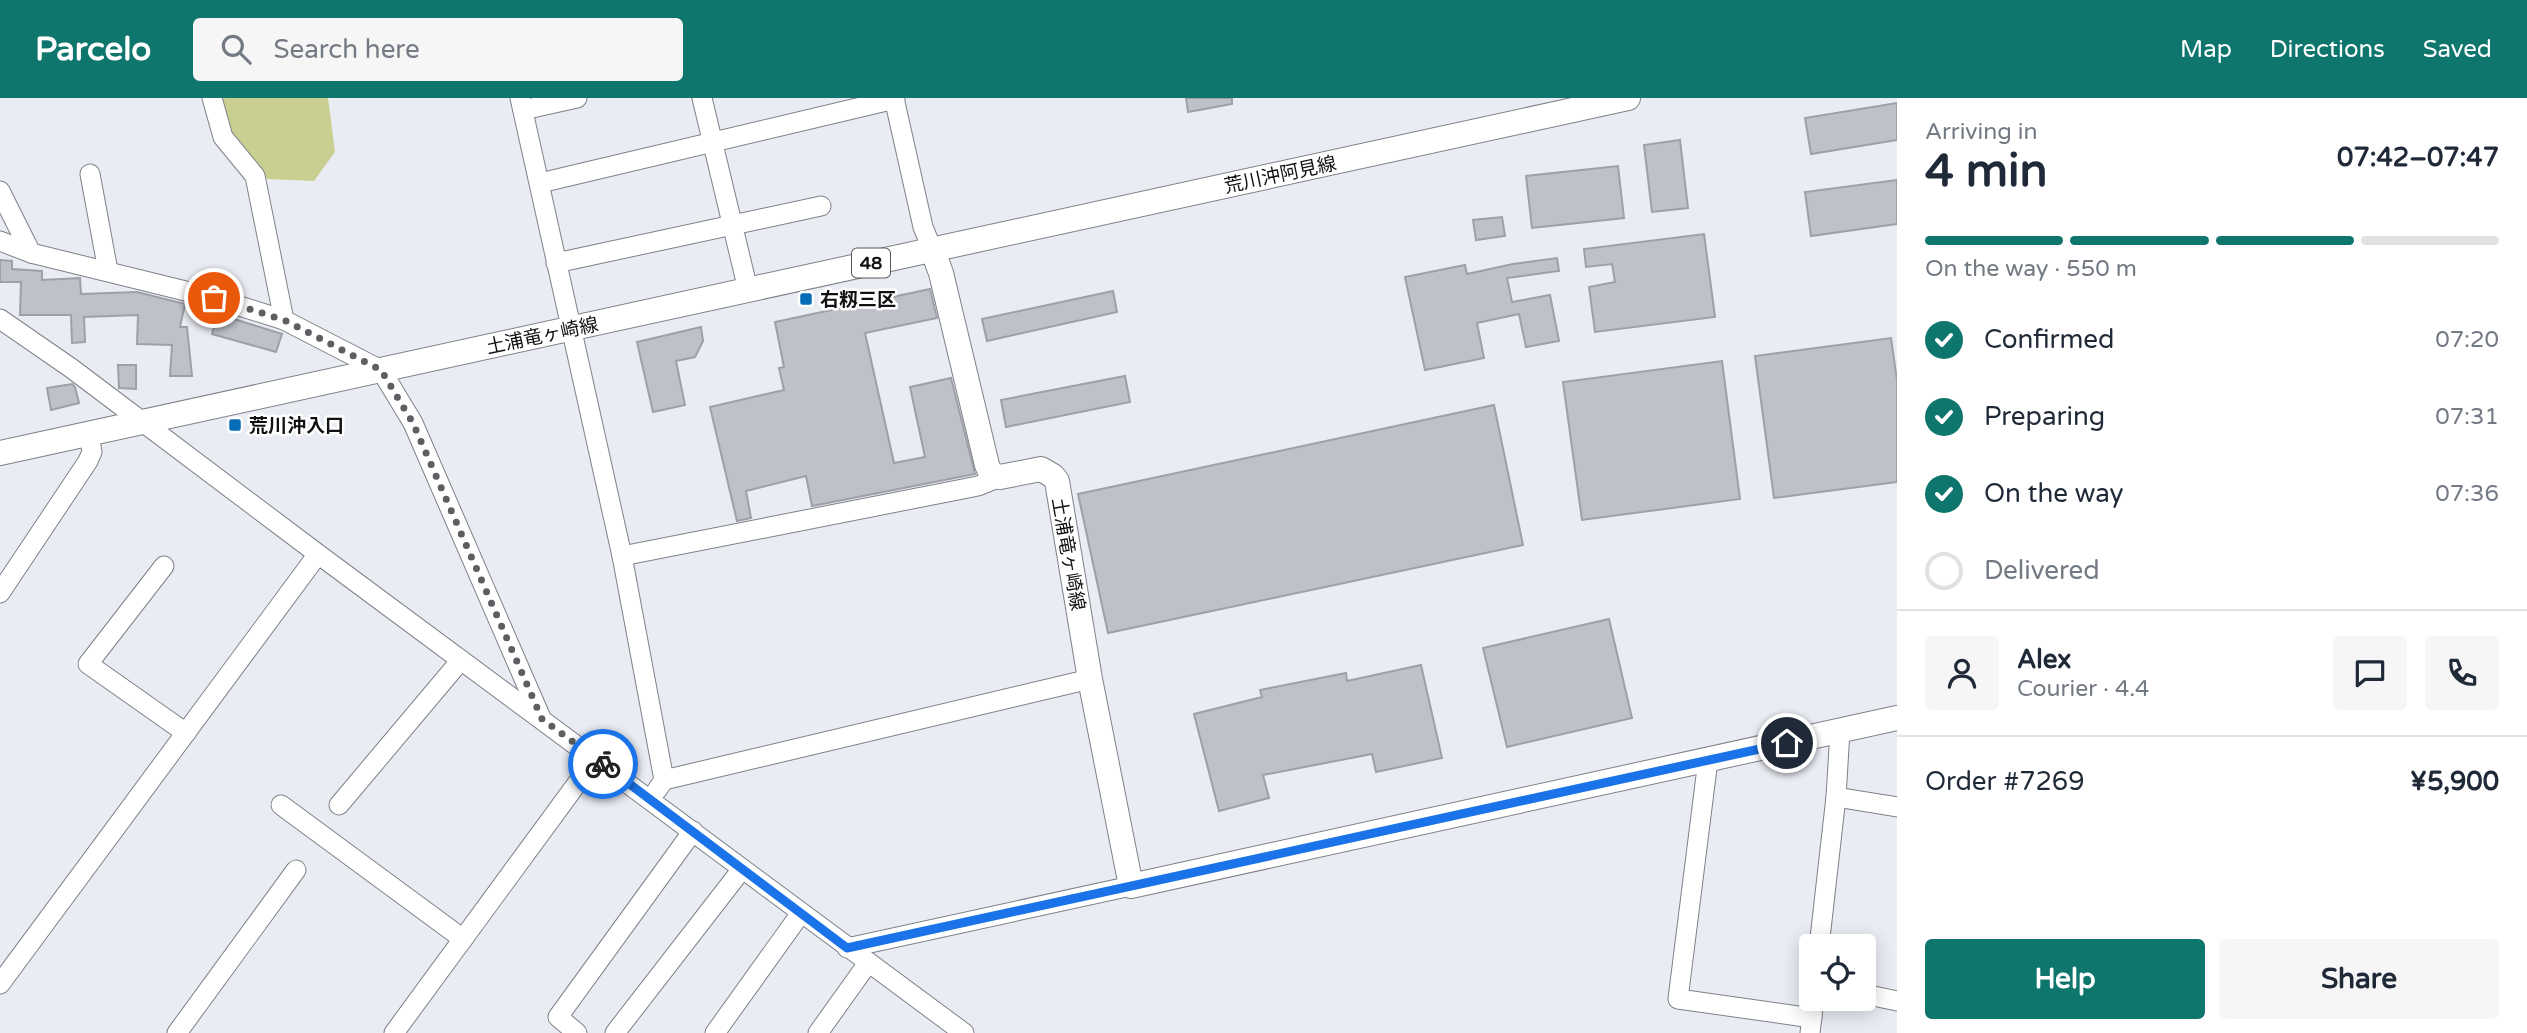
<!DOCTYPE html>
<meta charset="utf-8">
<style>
body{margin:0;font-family:"Varela Round","Noto Sans JP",sans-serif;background:#f6f6f7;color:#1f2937;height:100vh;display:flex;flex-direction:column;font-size:26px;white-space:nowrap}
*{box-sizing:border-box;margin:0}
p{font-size:23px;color:#747a83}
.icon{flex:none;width:38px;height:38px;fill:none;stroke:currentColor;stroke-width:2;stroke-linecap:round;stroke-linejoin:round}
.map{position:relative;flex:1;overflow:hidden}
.drawer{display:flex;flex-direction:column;background:#fff;width:630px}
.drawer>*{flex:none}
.controls{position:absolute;left:1799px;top:836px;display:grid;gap:14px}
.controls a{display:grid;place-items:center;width:77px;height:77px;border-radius:7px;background:#fff;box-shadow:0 4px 18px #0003;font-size:35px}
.pin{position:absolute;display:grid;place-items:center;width:60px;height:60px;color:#fff;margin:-30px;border:4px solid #fff;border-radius:50%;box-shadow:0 2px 7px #0007}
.courier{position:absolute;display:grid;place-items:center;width:70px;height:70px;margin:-35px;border:5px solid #1a73e8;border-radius:50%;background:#fff;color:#222;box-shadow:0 2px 9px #0007}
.overview em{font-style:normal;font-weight:700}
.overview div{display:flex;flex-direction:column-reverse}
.overview{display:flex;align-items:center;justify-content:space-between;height:119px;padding:0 28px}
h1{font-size:46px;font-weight:700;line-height:52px}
.bar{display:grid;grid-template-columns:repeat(4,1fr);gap:10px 7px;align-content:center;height:84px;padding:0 28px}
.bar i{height:9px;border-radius:5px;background:#e0e1e3}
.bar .on{background:#0f766e}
.bar p{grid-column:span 4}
.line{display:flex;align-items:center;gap:18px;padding:0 28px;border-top:2px solid #e0e1e3}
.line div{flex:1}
.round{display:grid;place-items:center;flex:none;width:74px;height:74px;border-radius:7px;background:#f6f6f7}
ol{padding:0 28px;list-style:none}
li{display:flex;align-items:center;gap:21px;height:77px}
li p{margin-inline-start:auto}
li .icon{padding:7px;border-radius:50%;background:#0f766e;color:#fff;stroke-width:4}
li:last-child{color:#747a83}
li i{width:38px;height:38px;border:4px solid #e0e1e3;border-radius:50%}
.primary-button{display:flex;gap:14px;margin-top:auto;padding:14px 28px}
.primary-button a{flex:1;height:80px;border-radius:7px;background:#0f766e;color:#fff;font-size:28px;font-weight:700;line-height:80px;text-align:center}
.primary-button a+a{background:#f6f6f7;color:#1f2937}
header{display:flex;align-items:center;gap:42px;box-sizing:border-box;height:98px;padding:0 35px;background:#0f766e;color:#fff}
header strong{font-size:33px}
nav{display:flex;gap:38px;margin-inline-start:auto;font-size:24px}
.search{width:490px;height:63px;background:#f6f6f7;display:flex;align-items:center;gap:18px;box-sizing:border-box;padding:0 24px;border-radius:7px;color:#747a83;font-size:26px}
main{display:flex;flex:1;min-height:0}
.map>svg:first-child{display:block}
.green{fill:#c8cf90}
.building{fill:#bfc1c9;stroke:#9ea0a7;stroke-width:2}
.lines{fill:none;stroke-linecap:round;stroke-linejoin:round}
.minor-casing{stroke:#7f8188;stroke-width:21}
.major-casing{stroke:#7f8188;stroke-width:26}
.minor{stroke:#fff;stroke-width:19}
.major{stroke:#fff;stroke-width:24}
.done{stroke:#5d5e62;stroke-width:7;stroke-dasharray:0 12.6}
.route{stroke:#1a73e8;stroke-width:9}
.poi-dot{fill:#066cb8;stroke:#fff;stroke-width:2.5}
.labels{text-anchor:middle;stroke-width:5;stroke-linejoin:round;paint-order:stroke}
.shield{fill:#fff;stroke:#58585a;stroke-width:2}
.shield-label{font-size:18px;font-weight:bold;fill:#111114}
.street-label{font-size:19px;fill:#111114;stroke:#fff}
.poi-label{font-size:19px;font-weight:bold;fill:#111114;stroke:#fff;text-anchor:start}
</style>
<header>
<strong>Parcelo</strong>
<div class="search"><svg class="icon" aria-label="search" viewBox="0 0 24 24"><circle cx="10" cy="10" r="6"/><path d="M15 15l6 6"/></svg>Search here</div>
<nav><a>Map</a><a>Directions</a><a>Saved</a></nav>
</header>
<main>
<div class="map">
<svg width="1897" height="935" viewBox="0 0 1897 935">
<rect width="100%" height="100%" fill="#eaecf4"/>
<path class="green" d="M 212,0 L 328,0 L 335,54 L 314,83 L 267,81 L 223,39 Z"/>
<g class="building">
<path d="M 1186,0 L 1232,0 L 1232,6 L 1188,14 Z"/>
<path d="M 1897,5 L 1897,42 L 1811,56 L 1805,20 Z"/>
<path d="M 1680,42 L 1688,110 L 1652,114 L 1644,47 Z"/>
<path d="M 1618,68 L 1624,120 L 1532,130 L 1526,78 Z"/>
<path d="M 1897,82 L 1897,126 L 1811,138 L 1805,94 Z"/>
<path d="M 1502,119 L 1505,138 L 1476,142 L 1473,122 Z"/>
<path d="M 1704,136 L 1715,219 L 1595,234 L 1589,189 L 1615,184 L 1612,166 L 1586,169 L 1584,151 Z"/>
<path d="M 1557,160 L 1559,173 L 1507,180 L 1512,204 L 1550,197 L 1559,243 L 1526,249 L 1519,216 L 1477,225 L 1484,260 L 1425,272 L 1405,179 L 1465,167 L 1467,176 L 1513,166 Z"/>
<path d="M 0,162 L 12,163 L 12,171 L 42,173 L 42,182 L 80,180 L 81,196 L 137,194 L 185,206 L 180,229 L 187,229 L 192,278 L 170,278 L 172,247 L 137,246 L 138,217 L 84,219 L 85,244 L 72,245 L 71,217 L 20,217 L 21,184 L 0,184 Z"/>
<path d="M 930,191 L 937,220 L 865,235 L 894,365 L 925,359 L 910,289 L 951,280 L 975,376 L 812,408 L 806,378 L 746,393 L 751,420 L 737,423 L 710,309 L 784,292 L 779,270 L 784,269 L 775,224 Z"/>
<path d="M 1113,193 L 1117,214 L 987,243 L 982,221 Z"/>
<path d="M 218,216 L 282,236 L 276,254 L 212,236 Z"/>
<path d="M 701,229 L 703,243 L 695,259 L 676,263 L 685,307 L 653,314 L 637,244 Z"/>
<path d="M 1891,240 L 1897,282 L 1897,384 L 1774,400 L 1755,258 Z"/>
<path d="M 1722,263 L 1740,401 L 1582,422 L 1563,284 Z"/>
<path d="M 118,267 L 136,267 L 136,291 L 119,290 Z"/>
<path d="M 1125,278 L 1130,304 L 1006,329 L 1001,302 Z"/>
<path d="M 72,286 L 75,289 L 79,305 L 51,312 L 47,290 Z"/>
<path d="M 1494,307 L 1523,447 L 1108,535 L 1078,396 Z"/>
<path d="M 1609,521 L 1632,620 L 1507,649 L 1483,550 Z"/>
<path d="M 1421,567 L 1442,660 L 1376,674 L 1372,656 L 1263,677 L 1269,700 L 1219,713 L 1194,616 L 1262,599 L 1260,592 L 1346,575 L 1347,583 Z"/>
</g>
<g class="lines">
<defs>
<g id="minor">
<path d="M 212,0 L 223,39 L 255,78 L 284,222"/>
<path d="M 520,0 L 622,458 L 664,682"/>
<path d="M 702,0 L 748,192"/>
<path d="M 894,0 L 923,129 L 932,151"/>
<path d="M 523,12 L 577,0"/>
<path d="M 90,76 L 108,173"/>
<path d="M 540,85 L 895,1"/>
<path d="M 0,93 L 31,155"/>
<path d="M 0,143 L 31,155 L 214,200 L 284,222 L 381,272 L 413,325 L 541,620"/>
<path d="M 556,165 L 821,108"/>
<path d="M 0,221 L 71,270 L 318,456 L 964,935"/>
<path d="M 622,458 L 978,388 L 1000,379"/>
<path d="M 164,468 L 88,566 L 186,635"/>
<path d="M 0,495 L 88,363 L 92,354 L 89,336"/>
<path d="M 1708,662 L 1678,901 L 1812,920"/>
<path d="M 657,692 L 664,682 L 1090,581"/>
<path d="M 1836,699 L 1897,709"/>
<path d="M 281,707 L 463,841"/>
<path d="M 339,707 L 461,562"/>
<path d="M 1819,849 L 1836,699 L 1840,633"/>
<path d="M 847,850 L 1131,788"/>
<path d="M 0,886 L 318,456"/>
<path d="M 1864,896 L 1897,903"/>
<path d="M 177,935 L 296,772"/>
<path d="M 394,935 L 595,661"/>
<path d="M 577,935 L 558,919 L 693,733"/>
<path d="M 615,935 L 742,771"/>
<path d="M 715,935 L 801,815"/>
<path d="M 818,935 L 868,865"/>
<path d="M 1810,935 L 1814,901"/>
</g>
<g id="major">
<path d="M 932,151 L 941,175 L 987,367 L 991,376 L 1000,379 L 1041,371 L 1053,378 L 1057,383 L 1090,581 L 1131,788 L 1897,620"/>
<path d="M 0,355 L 1628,0"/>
</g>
</defs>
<use href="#minor" class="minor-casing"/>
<use href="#major" class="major-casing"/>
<use href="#minor" class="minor"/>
<use href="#major" class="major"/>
</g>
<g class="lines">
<path class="done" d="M 214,200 L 284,222 L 381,272 L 413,325 L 542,621 L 603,666"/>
<path class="route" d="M 603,666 L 847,850 L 1787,645"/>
</g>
<g class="poi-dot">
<rect x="799" y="194" width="14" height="14" rx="3.5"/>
<rect x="228" y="320" width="14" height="14" rx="3.5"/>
</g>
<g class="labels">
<rect class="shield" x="852" y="150.5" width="38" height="29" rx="5"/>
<g class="shield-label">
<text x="871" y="171">48</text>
</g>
<g class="street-label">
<text transform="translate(1280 76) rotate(-12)" y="7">荒川沖阿見線</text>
<text transform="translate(542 237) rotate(-12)" y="7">土浦竜ヶ崎線</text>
<text transform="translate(1069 456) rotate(80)" y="7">土浦竜ヶ崎線</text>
</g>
<g class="poi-label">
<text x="820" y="208">右籾三区</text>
<text x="249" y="334">荒川沖入口</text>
</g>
</g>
</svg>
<div class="controls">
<a><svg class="icon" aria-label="locate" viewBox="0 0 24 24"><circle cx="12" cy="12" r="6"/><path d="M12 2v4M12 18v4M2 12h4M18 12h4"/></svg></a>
</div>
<div class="pin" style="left:214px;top:200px;background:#ea580c"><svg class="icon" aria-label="bag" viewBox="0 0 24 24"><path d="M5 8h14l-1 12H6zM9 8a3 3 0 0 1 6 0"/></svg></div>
<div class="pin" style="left:1787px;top:645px;background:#1f2937"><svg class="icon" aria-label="home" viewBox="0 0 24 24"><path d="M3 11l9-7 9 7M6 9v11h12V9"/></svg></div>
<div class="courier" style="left:603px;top:666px"><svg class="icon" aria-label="bike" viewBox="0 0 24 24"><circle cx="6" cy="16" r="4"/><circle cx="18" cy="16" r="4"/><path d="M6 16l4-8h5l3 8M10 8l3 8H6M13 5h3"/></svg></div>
</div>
<section class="drawer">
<div class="overview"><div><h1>4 min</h1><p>Arriving in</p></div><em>07:42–07:47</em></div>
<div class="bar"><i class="on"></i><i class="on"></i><i class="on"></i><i></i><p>On the way · 550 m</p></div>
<ol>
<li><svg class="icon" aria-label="check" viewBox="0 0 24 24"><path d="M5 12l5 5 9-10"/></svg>Confirmed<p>07:20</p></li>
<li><svg class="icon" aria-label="check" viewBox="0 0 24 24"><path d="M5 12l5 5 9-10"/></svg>Preparing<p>07:31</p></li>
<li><svg class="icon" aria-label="check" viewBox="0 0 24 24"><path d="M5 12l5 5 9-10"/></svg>On the way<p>07:36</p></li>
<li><i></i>Delivered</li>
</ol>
<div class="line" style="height:126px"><a class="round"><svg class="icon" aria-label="person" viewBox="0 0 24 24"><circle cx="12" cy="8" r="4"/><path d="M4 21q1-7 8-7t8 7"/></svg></a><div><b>Alex</b><p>Courier · 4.4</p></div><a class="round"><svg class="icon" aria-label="chat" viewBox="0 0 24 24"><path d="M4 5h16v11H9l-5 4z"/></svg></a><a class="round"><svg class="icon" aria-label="phone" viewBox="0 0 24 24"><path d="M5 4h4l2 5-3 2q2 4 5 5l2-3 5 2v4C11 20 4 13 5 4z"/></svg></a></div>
<div class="line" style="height:91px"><div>Order #7269</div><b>¥5,900</b></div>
<div class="primary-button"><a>Help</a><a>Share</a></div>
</section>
</main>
